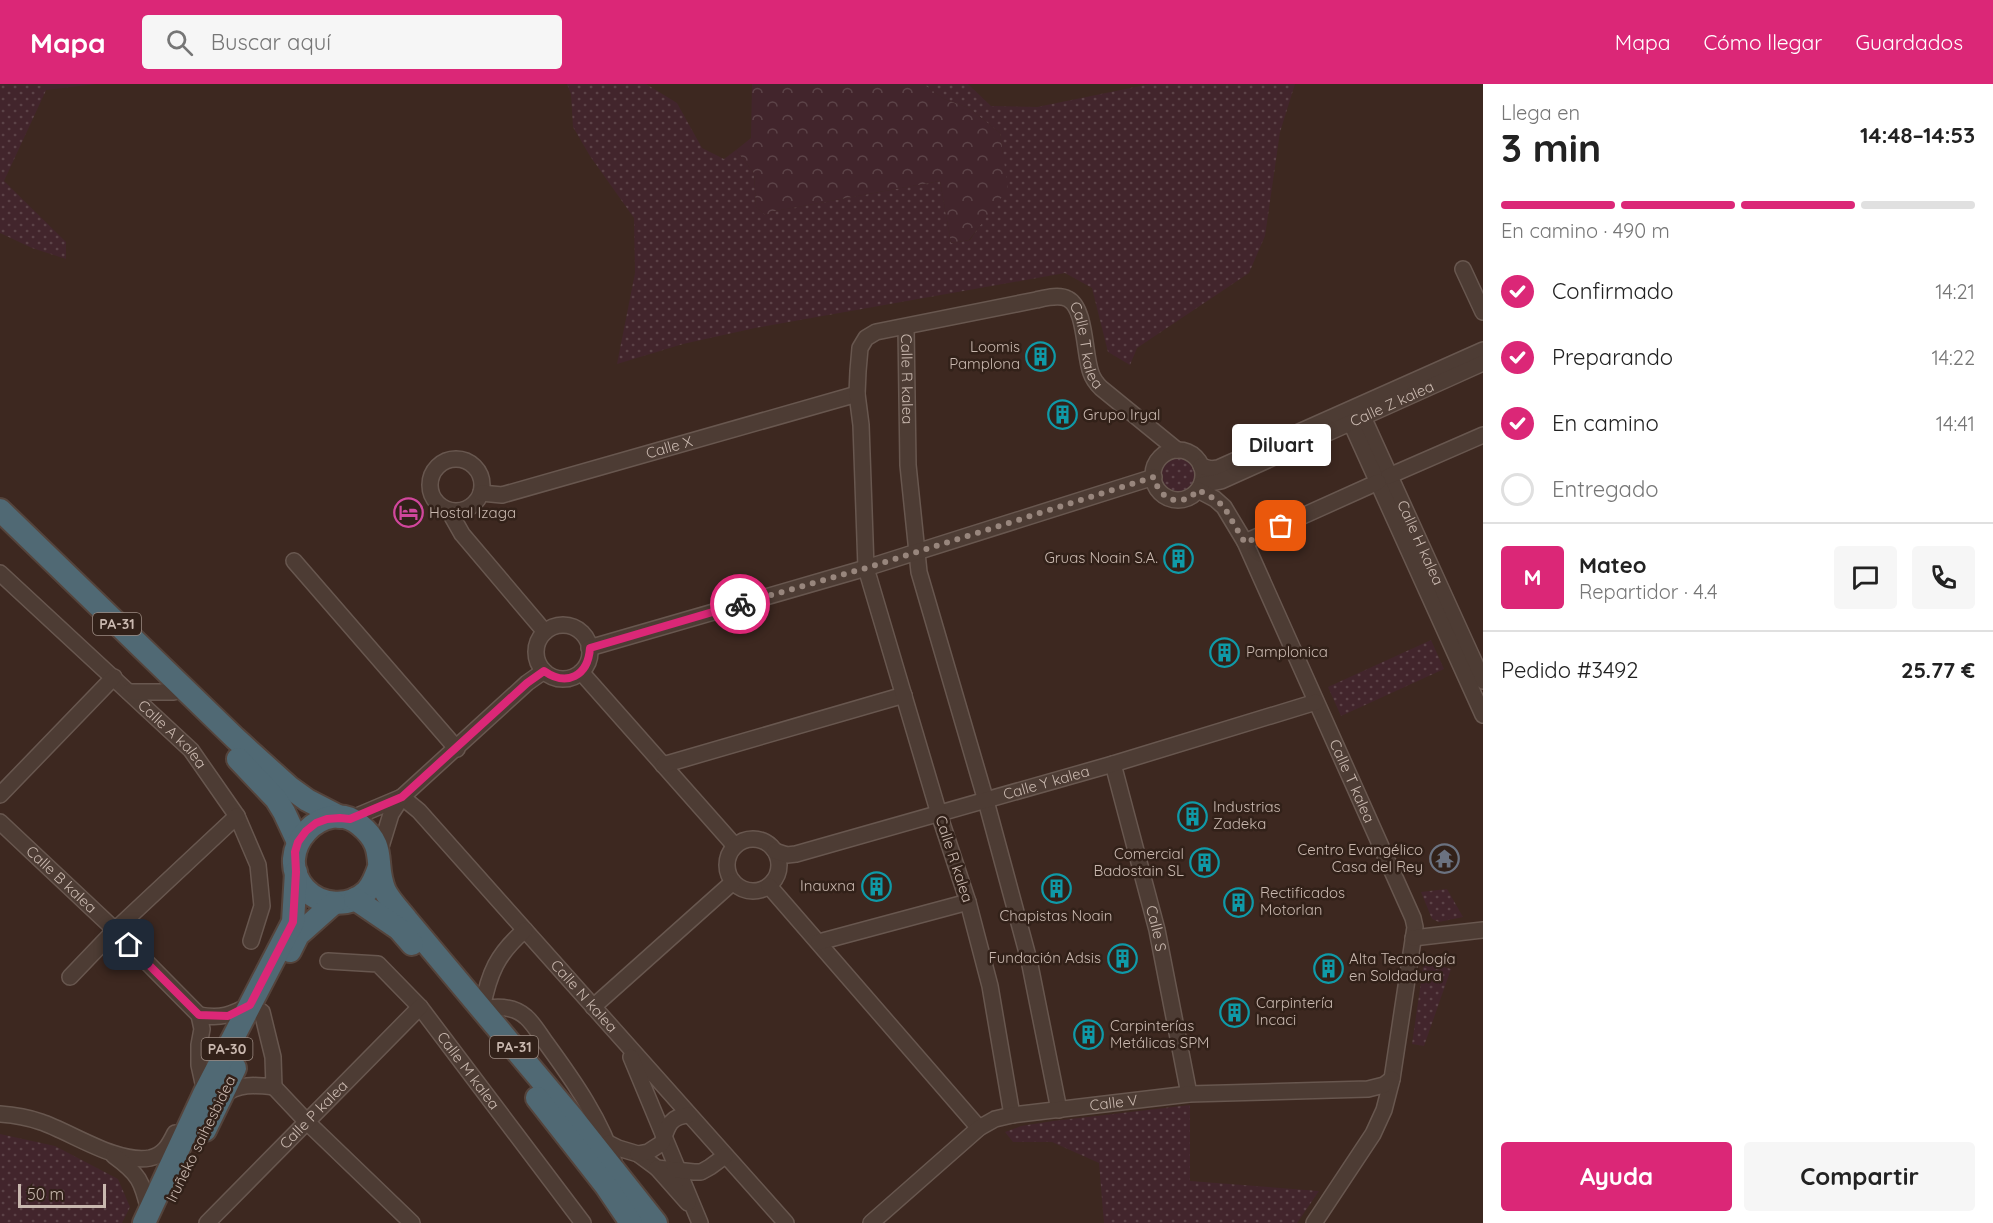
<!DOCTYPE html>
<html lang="es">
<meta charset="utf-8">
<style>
body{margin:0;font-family:Quicksand,sans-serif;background:#f6f6f6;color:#222;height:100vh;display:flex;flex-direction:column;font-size:22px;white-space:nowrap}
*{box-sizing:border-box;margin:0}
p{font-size:20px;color:#767676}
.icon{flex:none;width:33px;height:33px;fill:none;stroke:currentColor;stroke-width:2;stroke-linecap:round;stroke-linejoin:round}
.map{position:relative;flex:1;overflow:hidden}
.details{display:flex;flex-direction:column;background:#fff;width:510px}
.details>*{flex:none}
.scale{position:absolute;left:18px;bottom:15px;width:88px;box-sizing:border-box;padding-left:6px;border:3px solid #c9b8af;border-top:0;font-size:16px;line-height:21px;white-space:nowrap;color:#c9b8af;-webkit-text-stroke:4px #322119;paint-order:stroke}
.pin{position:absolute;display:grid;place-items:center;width:51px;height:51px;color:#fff;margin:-26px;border-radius:12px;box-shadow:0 3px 9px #0006}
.courier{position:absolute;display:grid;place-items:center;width:60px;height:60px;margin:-30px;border:4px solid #db2777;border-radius:50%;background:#fff;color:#222;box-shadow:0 2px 8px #0007}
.bubble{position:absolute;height:42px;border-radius:6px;background:#fff;box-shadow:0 3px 9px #0003;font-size:20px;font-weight:700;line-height:42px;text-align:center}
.summary em{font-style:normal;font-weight:700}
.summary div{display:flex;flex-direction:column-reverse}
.summary{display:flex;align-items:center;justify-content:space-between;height:102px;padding:0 18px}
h1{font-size:39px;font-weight:700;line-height:45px}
.bar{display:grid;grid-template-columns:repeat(4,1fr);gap:9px 6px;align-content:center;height:72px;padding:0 18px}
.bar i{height:8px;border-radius:4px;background:#e0e0e0}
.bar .selected{background:#db2777}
.bar p{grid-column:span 4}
.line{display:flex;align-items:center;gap:15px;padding:0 18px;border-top:2px solid #e0e0e0}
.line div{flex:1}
.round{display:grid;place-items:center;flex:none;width:63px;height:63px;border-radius:6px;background:#f6f6f6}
ol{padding:0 18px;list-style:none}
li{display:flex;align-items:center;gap:18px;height:66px}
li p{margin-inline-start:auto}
li .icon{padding:6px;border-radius:50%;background:#db2777;color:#fff;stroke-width:4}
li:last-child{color:#767676}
li i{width:33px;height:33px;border:3px solid #e0e0e0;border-radius:50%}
.cta{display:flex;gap:12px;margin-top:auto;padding:12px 18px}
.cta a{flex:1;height:69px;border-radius:6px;background:#db2777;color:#fff;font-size:24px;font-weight:700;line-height:69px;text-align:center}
.cta a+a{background:#f6f6f6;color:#222}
header{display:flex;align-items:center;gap:36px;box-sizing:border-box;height:84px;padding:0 30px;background:#db2777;color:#fff}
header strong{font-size:28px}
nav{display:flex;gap:33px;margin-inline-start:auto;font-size:21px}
.search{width:420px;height:54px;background:#f6f6f6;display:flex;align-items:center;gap:15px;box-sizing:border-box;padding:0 21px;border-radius:6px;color:#767676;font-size:22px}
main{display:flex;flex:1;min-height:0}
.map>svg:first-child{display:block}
.grass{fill:url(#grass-dots)}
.forest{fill:url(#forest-crowns)}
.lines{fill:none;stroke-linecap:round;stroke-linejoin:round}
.minor-casing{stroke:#68574f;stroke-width:18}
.highway-casing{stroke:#55443c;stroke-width:26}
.minor{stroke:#4d3c34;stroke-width:15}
.highway{stroke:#506974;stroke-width:22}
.done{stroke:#98867d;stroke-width:6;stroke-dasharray:0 10.8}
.route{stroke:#db2777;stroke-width:8}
.labels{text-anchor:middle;stroke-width:5;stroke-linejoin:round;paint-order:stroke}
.shield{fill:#322119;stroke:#9c8b82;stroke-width:1.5}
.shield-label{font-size:14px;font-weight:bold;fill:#c9b8af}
.street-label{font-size:15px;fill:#c9b8af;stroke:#322119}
.poi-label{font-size:15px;fill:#c9b8af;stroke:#322119;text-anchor:start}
</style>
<header>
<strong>Mapa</strong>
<div class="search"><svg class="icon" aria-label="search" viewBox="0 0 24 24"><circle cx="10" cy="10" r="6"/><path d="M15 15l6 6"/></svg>Buscar aquí</div>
<nav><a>Mapa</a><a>Cómo llegar</a><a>Guardados</a></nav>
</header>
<main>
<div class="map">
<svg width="1483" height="1139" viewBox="0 0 1483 1139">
<defs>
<pattern id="grass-dots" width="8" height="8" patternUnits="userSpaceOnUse" patternTransform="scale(1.5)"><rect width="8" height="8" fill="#42252c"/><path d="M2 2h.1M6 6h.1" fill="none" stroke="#5c4348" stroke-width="1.8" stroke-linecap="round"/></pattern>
<pattern id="forest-crowns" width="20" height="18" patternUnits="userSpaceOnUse" patternTransform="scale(1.5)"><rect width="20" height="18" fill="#42252c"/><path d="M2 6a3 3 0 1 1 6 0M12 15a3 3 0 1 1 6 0" fill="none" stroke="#5c4348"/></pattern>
</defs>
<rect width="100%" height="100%" fill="#3d2820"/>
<g class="grass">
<path d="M 0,0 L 48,2 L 4,97 L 66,158 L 66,175 L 32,164 L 0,149 Z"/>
<path d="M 567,0 L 646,0 L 677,19 L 702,64 L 724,75 L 736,66 L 754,89 L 756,123 L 766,131 L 775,127 L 940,97 L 951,159 L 970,156 L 984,135 L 1003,72 L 1000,49 L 969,24 L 944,15 L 923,0 L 968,0 L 991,22 L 1037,23 L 1150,0 L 1295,0 L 1280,48 L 1265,152 L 1249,189 L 1137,264 L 1130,281 L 1108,268 L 1092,204 L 1065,189 L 755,244 L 683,260 L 617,280 L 635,189 L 634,134 L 590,72 L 573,43 L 571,10 Z"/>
<circle cx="1178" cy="391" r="19"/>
<path d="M 1431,556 L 1444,585 L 1341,632 L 1328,603 Z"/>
<path d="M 1447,805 L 1463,833 L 1439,838 L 1432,835 L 1421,808 Z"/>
<path d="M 1424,877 L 1451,885 L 1424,962 L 1412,960 Z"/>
<path d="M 1190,1021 L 1190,1097 L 1319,1107 L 1297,1139 L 1104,1139 L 1099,1079 L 1052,1058 L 1013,1058 L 1005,1048 L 1021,1042 L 1053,1037 Z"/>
<path d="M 0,1050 L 55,1062 L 118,1095 L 130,1123 L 122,1139 L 0,1139 Z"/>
</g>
<g class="forest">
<path d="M 10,0 L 96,0 L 46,6 L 47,2 Z"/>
<path d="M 752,0 L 923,0 L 944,15 L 969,24 L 1000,49 L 1008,105 L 969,156 L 951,159 L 940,97 L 775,127 L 766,131 L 756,123 L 754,89 L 736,66 L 751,54 Z"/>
</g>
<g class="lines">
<defs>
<g id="minor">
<path d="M 1463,185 L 1483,228"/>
<path id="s1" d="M 906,243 L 908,381 L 919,488 L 986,717 L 1029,876 L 1059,1026"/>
<path id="s2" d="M 1359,324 L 1483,597"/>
<path d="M 1346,328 L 1483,631"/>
<circle cx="1178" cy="391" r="25"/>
<circle cx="456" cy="401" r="26"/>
<path d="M 1201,382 L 1211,385 L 1218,384 L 1483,266"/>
<path d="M 1389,392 L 1483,351"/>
<path id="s3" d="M 1201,401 L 1221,397 L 1483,279"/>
<path id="s4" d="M 1198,406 L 1215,415 L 1224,423 L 1245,458 L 1413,834 L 1415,843 L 1392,995 L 1384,1026 L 1373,1050 L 1314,1139"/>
<path id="s5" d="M 481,409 L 502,411 L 857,310"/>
<path d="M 449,427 L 462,450 L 545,548"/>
<path d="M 1245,458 L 1378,398"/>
<path d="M 294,477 L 457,665"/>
<path id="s6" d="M 0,489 L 191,666 L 237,732 L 258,781 L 262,822 L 251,857"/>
<circle cx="563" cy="568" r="27"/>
<path d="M 589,564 L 866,484 L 1154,393"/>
<path d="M 581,588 L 735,762"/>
<path d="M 129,608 L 174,608"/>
<path id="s7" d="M 1113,680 L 1157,846 L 1189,1010"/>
<path d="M 663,681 L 904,611"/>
<path d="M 0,711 L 114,593"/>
<path id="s8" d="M 402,713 L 419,727 L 786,1139"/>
<path d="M 350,735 L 402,713"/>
<path id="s9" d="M 0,738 L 115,846 L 199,931"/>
<circle cx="753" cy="781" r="26"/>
<path id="s10" d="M 775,767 L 787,771 L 796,770 L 1113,680 L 1316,618"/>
<path d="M 379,769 L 391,730 L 402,713 L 527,599 L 544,587"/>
<path d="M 769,802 L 979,1044"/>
<path d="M 525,846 C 497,870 489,889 482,925 C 497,922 514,922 526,933 C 534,940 540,951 546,959 C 573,996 602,1037 615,1081"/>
<path d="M 1413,854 L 1483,846"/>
<path d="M 819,858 L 968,818"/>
<path id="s11" d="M 328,877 L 378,880 L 420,923 L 583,1139"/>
<path d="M 70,893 L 115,846 L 237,732"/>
<path d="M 593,923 L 733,798"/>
<path d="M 631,973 L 700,1139"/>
<path d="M 274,1003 L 307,1038 L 412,1139"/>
<path d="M 205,1008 L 199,981 L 199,961 L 202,945 L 199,931 C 221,935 231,931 250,921"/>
<path d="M 223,1012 C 237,999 256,1001 274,1003 L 273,973 L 262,928"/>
<path d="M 0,1030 C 14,1031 27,1033 41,1038 C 71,1048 117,1080 150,1074 C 164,1071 169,1061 175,1049"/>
<path id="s12" d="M 1012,1031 L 990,902 L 968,818 L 939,730 L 866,484 L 861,341 L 857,310 L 858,287 L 860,264 L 866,254 L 876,248 L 1036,216 C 1045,214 1059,210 1068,215 C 1086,224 1084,271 1091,289 C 1093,295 1097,300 1101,304 L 1177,366"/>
<path d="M 608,1059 L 618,1064 L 638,1070 L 657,1084 L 694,1088 L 701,1088 L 710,1083 L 725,1072"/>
<path d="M 638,1070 L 648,1068 L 662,1059 C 667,1044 669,1032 689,1031"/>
<path d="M 114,1072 C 139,1090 142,1097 149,1127"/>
<path d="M 657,1084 L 688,1119"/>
<path id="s13" d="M 207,1139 L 420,923"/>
<path id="s14" d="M 871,1139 L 979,1044 L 995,1035 L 1012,1031 L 1189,1010 L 1368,1005 L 1384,1001 L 1392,995"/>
</g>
<g id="highway">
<path d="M 0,426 L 235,654 L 289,703 L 307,716 L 340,733"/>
<path d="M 238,675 L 276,715 L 284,728 L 298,758"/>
<path d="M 379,783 C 376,792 373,800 367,807 C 349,824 321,822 305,805 C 270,766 326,711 360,741 C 388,764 373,780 385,807 C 390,817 400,827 407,836 L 572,1033 L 656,1139"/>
<path d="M 355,815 L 399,845 L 412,860"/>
<path d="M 290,867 L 298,851 L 334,819"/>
<path d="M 537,1014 L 606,1102 L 631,1139"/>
<path d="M 205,1046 L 235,984"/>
<path d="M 144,1139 L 205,1008 L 293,838 L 296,788"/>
</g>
</defs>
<use href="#minor" class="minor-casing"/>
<use href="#highway" class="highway-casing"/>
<use href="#minor" class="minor"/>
<use href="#highway" class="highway"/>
</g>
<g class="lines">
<path class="done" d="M 740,520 L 866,484 L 1154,393 C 1159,416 1181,425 1198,406 L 1215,415 L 1224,423 L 1245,459 L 1281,442"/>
<path class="route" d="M 129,861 L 199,931 L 228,932 L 250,921 L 293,838 L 296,788 L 295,768 L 298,758 L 306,747 L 316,739 L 327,735 L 340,734 L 350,735 L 402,713 L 527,599 L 544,587 C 567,603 588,592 590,564 L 740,520"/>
</g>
<defs>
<symbol id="building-ring" viewBox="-11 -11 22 22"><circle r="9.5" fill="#322119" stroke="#0f9aa8" stroke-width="1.5"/><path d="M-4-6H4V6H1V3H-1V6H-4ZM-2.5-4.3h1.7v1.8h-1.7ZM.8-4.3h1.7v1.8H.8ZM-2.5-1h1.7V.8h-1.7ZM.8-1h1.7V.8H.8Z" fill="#0f9aa8"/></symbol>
<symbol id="hotel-ring" viewBox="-11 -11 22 22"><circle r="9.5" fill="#322119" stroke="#d1479c" stroke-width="1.5"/><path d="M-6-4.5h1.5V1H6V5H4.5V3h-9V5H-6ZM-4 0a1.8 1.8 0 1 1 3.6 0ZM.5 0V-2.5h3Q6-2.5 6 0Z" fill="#d1479c"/></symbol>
<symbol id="temple-ring" viewBox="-11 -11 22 22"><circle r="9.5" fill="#322119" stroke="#6b7280" stroke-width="1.5"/><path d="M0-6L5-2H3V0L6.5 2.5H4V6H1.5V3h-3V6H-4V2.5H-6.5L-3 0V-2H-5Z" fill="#6b7280"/></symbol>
</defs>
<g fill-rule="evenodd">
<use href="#building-ring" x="1024" y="256" width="33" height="33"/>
<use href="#building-ring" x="1046" y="314" width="33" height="33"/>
<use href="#hotel-ring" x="392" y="412" width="33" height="33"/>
<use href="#building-ring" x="1162" y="458" width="33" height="33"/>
<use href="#building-ring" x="1208" y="552" width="33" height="33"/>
<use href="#building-ring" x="1176" y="716" width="33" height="33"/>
<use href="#temple-ring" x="1428" y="758" width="33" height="33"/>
<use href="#building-ring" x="1188" y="762" width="33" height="33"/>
<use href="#building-ring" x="860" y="786" width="33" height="33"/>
<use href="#building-ring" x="1040" y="788" width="33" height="33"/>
<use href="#building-ring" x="1222" y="802" width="33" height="33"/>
<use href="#building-ring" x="1106" y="858" width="33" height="33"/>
<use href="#building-ring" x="1312" y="868" width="33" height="33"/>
<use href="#building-ring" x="1218" y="912" width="33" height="33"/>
<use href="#building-ring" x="1072" y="934" width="33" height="33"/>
</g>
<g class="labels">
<g class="shield">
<rect x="93" y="529" width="48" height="22" rx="4.5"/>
<rect x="490" y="952" width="48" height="22" rx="4.5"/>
<rect x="201.5" y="954" width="51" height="22" rx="4.5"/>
</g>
<g class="shield-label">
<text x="117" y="545">PA-31</text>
<text x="514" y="968">PA-31</text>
<text x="227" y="970">PA-30</text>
</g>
<g class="street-label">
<text dy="5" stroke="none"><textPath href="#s12" startOffset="1058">Calle T kalea</textPath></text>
<text dy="5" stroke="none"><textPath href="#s1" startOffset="52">Calle R kalea</textPath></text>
<text dy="5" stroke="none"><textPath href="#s3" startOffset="208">Calle Z kalea</textPath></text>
<text dy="5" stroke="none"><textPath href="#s5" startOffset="195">Calle X</textPath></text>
<text dy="5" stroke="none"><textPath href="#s2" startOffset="148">Calle H kalea</textPath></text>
<text dy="5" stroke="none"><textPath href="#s6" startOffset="236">Calle A kalea</textPath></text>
<text dy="5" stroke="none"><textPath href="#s4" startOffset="334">Calle T kalea</textPath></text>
<text dy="5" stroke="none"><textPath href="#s10" startOffset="282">Calle Y kalea</textPath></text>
<text transform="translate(954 775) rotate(72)" y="5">Calle R kalea</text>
<text dy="5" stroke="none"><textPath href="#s9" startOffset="84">Calle B kalea</textPath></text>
<text dy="5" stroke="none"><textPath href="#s7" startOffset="170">Calle S</textPath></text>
<text dy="5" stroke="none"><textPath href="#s8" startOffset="270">Calle N kalea</textPath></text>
<text dy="5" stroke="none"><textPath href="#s11" startOffset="190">Calle M kalea</textPath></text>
<text dy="5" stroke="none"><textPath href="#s14" startOffset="282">Calle V</textPath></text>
<text dy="5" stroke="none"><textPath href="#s13" startOffset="152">Calle P kalea</textPath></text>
<text transform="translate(201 1055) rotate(-64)" y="5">Iruñeko saihesbidea</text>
</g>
<g class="poi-label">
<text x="1020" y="268" text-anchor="end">Loomis<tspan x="1020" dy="17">Pamplona</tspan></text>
<text x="1083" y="336">Grupo Iryal</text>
<text x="429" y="434">Hostal Izaga</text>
<text x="1158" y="479" text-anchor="end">Gruas Noain S.A.</text>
<text x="1246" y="573">Pamplonica</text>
<text x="1213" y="728">Industrias<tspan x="1213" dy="17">Zadeka</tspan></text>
<text x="1423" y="771" text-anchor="end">Centro Evangélico<tspan x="1423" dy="17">Casa del Rey</tspan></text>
<text x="1184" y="775" text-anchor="end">Comercial<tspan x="1184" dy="17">Badostain SL</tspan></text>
<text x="855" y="807" text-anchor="end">Inauxna</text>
<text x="1260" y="814">Rectificados<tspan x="1260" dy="17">Motorlan</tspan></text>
<text x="1056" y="837" text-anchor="middle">Chapistas Noain</text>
<text x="1101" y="879" text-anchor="end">Fundación Adsis</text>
<text x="1349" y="880">Alta Tecnología<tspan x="1349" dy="17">en Soldadura</tspan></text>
<text x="1256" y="924">Carpintería<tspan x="1256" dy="17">Incaci</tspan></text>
<text x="1110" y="947">Carpinterías<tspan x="1110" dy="17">Metálicas SPM</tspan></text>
</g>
</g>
</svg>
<div class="scale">50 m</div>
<div class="pin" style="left:1281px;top:442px;background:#ea580c"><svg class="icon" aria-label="bag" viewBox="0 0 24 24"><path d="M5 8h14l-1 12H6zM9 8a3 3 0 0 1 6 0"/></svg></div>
<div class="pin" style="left:129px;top:861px;background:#1f2937"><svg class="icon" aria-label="home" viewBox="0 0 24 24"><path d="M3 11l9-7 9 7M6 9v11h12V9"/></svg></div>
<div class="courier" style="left:740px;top:520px"><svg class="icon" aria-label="bike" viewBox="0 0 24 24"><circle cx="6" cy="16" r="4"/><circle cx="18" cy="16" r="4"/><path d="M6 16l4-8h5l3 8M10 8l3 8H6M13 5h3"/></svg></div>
<div class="bubble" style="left:1232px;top:340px;width:99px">Diluart</div>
</div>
<section class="details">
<div class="summary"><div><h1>3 min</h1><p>Llega en</p></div><em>14:48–14:53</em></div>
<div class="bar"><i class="selected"></i><i class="selected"></i><i class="selected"></i><i></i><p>En camino · 490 m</p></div>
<ol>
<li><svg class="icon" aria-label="check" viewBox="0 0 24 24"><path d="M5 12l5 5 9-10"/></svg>Confirmado<p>14:21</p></li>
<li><svg class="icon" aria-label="check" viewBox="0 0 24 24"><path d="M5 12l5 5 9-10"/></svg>Preparando<p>14:22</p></li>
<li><svg class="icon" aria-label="check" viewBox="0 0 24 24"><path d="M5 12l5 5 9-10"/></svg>En camino<p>14:41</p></li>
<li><i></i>Entregado</li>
</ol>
<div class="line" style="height:108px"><b class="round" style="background:#db2777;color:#fff">M</b><div><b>Mateo</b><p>Repartidor · 4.4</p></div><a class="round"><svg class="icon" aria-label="chat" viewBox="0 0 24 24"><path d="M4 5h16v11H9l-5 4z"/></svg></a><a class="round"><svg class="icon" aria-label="phone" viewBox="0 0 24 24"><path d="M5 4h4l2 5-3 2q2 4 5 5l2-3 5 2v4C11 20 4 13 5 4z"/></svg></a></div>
<div class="line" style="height:78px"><div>Pedido #3492</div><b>25.77 €</b></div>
<div class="cta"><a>Ayuda</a><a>Compartir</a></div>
</section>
</main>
